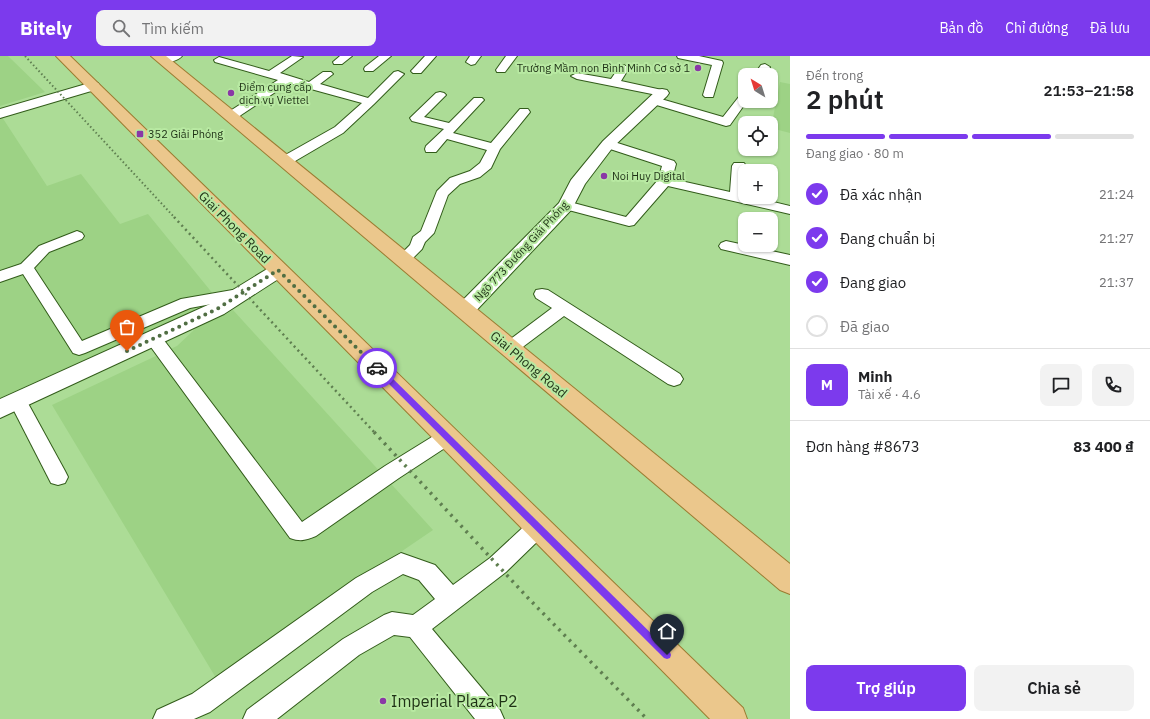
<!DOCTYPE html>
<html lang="vi">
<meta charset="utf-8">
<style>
body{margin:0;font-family:"IBM Plex Sans",sans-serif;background:#f2f2f2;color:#202124;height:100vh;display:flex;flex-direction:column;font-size:15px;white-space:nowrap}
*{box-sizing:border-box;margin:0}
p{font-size:13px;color:#757577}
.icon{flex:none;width:22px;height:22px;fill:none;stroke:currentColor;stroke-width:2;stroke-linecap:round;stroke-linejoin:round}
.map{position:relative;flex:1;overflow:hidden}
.drawer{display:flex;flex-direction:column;background:#fff;width:360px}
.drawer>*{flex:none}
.needle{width:26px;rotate:322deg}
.tools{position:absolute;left:738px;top:12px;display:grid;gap:8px}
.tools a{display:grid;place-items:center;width:40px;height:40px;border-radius:8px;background:#fff;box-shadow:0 1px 3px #0004;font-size:20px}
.pin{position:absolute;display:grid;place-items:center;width:34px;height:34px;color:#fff;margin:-41px -17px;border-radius:50% 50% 50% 0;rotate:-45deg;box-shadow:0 0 4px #0007}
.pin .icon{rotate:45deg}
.courier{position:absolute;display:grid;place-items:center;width:40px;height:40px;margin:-20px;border:3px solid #7c3aed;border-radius:50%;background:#fff;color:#222;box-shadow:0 1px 5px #0007}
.headline em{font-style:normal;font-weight:600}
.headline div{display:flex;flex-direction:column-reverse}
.headline{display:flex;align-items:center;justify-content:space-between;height:68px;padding:0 16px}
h1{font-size:26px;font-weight:600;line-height:30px}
.bar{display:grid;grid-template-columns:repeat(4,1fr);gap:6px 4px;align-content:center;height:48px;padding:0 16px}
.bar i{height:5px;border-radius:3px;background:#e0e0e0}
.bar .active{background:#7c3aed}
.bar p{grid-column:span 4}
.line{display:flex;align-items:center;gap:10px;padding:0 16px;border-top:1px solid #e0e0e0}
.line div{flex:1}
.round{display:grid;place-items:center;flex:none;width:42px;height:42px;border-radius:8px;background:#f2f2f2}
ol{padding:0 16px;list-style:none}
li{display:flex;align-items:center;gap:12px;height:44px}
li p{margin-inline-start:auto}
li .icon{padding:4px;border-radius:50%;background:#7c3aed;color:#fff;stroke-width:4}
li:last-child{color:#757577}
li i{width:22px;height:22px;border:2px solid #e0e0e0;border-radius:50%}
.cta{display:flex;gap:8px;margin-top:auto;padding:8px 16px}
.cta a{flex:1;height:46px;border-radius:8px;background:#7c3aed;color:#fff;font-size:16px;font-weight:600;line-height:46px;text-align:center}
.cta a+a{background:#f2f2f2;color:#202124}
header{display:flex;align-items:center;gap:24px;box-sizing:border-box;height:56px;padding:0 20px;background:#7c3aed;color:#fff}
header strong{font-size:19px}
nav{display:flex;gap:22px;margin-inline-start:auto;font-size:14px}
.search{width:280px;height:36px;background:#f2f2f2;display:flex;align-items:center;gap:10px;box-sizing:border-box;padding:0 14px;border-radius:8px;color:#757577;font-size:15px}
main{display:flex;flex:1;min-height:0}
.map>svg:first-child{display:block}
.built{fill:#9dd285}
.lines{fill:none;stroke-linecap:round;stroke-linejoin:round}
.lane-casing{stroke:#325c1a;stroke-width:2}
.street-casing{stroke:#325c1a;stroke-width:2}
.primary-casing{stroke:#9b7b31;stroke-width:2}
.lane{fill:#fff;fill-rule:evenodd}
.street{fill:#fff;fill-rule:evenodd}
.primary{fill:#ebc78c;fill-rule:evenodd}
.rail-far2{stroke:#5f7f50;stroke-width:2;stroke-dasharray:1.5 2.5;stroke-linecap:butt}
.rail-far1{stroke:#5f7f50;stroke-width:2.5;stroke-dasharray:2 3.5;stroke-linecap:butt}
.rail{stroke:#5f7f50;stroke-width:3.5;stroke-dasharray:2.5 5;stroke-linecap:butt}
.route{fill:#7c3aed}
.done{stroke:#506e43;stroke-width:4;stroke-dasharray:0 7.2}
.poi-dot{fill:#8a38a6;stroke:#b8e9a2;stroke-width:1.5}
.labels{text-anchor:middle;stroke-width:4;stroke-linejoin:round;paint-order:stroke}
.far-poi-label{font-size:11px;fill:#1f3216;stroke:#b8e9a2;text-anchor:start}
.far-street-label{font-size:11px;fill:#1f3216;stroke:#b8e9a2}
.street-label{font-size:13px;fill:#1f3216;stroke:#b8e9a2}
.near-poi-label{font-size:16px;fill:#1f3216;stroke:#b8e9a2;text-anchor:start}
</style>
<header>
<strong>Bitely</strong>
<div class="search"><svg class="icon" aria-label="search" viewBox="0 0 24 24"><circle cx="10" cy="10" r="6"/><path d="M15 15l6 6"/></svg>Tìm kiếm</div>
<nav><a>Bản đồ</a><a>Chỉ đường</a><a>Đã lưu</a></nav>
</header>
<main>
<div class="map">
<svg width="790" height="663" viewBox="0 0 790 663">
<rect width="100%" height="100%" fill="#acdc96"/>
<g class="built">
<path d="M 0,0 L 8,0 L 45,36 L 0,50 Z"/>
<path d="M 780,26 L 790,28 L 790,77 L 771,72 Z"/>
<path d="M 0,58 L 47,130 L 81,118 L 120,168 L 148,158 L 218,244 L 0,342 Z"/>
<path d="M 233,254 L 433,474 L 216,622 L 52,349 L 177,290 L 197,271 Z"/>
</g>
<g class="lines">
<defs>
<g id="lane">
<path d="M 165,0 L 182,0 C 178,5 166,8 159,6 L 158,4 L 159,2 Z"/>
<path d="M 292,0 L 303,1 L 280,17 L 309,26 L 323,16 L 331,16 L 333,18 L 320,28 L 368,42 L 394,16 L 398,15 L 404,18 L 374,48 L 343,77 L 290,108 L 280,108 L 278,105 L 280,102 L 335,71 L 362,47 L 289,27 L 235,63 L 227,63 L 225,60 L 227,57 L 278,24 L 215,6 L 214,4 L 219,1 L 269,15 Z"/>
<path d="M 340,0 L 352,0 L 342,8 L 334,8 L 333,6 Z"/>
<path d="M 379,0 L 391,0 L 373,15 L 365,15 L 364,13 L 365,11 Z"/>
<path d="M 425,0 L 436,0 L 421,17 L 413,17 L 411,15 L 413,13 Z"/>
<path d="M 470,0 L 481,0 L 475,8 L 471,9 L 466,6 Z"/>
<path d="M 506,0 L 517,0 L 505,16 L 497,16 L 496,14 Z"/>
<path d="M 677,0 L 699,0 L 722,5 L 723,7 L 713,41 L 705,41 L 703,39 L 712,9 L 678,2 Z"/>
<path d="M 765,8 L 770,11 L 766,19 L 754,19 L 761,9 Z"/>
<path d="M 624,9 L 629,12 L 621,25 L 662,34 L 666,35 L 668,37 L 666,39 L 662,40 L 577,23 L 571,20 L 577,17 L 611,23 L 620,10 Z"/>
<path d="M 440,36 L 444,37 L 446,39 L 424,61 L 449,67 L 474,42 L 482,42 L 484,44 L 482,46 L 453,77 L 491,87 L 520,53 L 528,53 L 530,56 L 500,93 L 491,112 L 480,121 L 460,128 L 448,139 L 434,177 L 425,186 L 422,193 L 408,207 L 403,209 L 398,207 L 395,204 L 410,189 L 413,181 L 421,175 L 437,135 L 450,122 L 470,115 L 480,107 L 487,94 L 447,83 L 436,96 L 426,96 L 425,93 L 426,90 L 444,73 L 412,65 L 410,62 L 436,37 Z"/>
<path d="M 745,37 L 745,45 L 747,45 L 730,69 L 726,70 L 650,47 L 648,45 L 650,43 L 654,41 L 723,61 L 741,38 Z"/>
<path d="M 608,84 L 674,105 L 676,108 L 672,123 L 730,136 L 732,110 L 734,107 L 744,107 L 746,110 L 743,139 L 745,141 L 752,141 L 790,150 L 790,158 L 668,130 L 634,169 L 629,170 L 561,152 L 559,149 L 561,146 L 566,145 L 626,161 L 658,124 L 662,110 L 604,91 L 602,88 L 604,85 Z"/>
<path d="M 77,175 L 82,177 L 84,180 L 82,183 L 49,196 L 34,212 L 82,285 L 181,243 L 244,232 L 250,233 L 252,237 L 250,241 L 244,242 L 190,252 L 85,297 L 79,299 L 73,297 L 23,218 L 0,226 L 0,215 L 21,208 L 39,190 Z"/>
<path d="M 726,185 L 790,199 L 790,209 L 721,193 L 719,190 L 721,187 Z"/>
<path d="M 542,233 L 548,234 L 680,318 L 683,323 L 680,328 L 674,330 L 668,328 L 564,260 L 516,296 L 510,298 L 504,296 L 501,292 L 504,288 L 552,252 L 536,242 L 534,238 L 536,234 Z"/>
<path d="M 154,277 L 160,279 L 302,466 L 385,410 L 440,376 L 447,373 L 454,376 L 457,381 L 454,386 L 399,422 L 316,480 C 306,484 301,486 290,482 L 148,287 L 146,283 L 148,279 Z"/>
<path d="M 18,338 L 24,340 L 65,415 L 68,421 L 65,427 L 58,429 L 51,427 L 9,345 L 12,340 Z"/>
<path d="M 538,462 L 545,464 L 549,471 L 545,478 L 506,516 L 432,573 L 500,654 L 504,663 L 475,663 L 410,581 L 394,579 L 359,599 L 277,663 L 243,663 L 247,654 L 343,583 L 384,559 L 392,556 L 413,559 L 435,543 L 419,524 L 403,518 L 372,536 L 210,656 L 194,663 L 153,663 L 157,654 L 192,638 L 356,522 L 401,497 L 435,509 L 453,529 L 490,502 L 531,464 Z"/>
</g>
<g id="street">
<path d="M 93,26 L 98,27 L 100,30 L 98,33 L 0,62 L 0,53 Z"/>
<path d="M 662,33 L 667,34 L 669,37 L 667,40 L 613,91 L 585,128 L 572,153 L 472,259 L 465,261 L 458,259 L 455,254 L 458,249 L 559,147 L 571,124 L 603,85 L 657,34 Z"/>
<path d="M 279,208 L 286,210 L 288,214 L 286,218 L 224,258 L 0,362 L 0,343 L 210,248 L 272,210 Z"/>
</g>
<g id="primary">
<path d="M 56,0 L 70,0 L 743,652 L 747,663 L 710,663 Z"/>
<path d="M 151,0 L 166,0 L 790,508 L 790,538 L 780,534 Z"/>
</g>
</defs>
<use href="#lane" class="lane-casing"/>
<use href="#street" class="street-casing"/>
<use href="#primary" class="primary-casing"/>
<use href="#lane" class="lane"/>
<use href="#street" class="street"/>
<use href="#primary" class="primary"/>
<path class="rail-far2" d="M 25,0 L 175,162"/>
<path class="rail-far1" d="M 174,161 L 375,377"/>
<path class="rail" d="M 374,376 L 529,543 L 647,663"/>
</g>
<path class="route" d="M 375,310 L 380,310 L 670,596 L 671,599 L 670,602 L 667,603 L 664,602 L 375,314 Z"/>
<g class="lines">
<path class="done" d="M 127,295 L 217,253 L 278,214 L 377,312"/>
</g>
<g class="poi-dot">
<circle cx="698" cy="12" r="4"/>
<circle cx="231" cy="37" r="4"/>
<rect x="136" y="74" width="8" height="8" rx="2"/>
<circle cx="604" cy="120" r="4"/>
<circle cx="383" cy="645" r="4"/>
</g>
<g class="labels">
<g class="far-poi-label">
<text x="690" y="16" text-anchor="end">Trường Mầm non Bình Minh Cơ sở 1</text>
<text x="239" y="35">Điểm cung cấp<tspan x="239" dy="13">dịch vụ Viettel</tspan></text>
<text x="148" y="82">352 Giải Phóng</text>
<text x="612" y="124">Noi Huy Digital</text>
</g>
<g class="far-street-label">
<text transform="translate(521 195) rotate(-47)" y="4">Ngõ 773 Đường Giải Phóng</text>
</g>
<g class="street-label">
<text transform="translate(235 171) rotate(45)" y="5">Giai Phong Road</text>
<text transform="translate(529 308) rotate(40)" y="5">Giai Phong Road</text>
</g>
<g class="near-poi-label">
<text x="391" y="651">Imperial Plaza P2</text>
</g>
</g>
</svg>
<div class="tools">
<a><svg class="needle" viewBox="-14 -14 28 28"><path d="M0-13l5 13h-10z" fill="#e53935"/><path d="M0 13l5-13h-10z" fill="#757577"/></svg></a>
<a><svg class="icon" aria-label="locate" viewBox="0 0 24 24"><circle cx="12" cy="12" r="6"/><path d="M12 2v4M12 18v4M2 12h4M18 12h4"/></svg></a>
<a>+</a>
<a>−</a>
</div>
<div class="pin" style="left:127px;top:295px;background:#ea580c"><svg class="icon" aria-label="bag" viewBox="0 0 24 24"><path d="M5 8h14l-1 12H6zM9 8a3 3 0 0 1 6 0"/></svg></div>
<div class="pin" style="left:667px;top:599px;background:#1f2937"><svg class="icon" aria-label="home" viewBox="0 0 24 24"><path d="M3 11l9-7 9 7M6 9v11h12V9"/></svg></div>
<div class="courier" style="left:377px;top:312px"><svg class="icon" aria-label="car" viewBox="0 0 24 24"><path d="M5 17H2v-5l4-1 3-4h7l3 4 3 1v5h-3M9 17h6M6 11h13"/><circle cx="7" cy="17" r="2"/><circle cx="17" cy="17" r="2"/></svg></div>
</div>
<section class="drawer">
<div class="headline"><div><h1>2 phút</h1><p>Đến trong</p></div><em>21:53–21:58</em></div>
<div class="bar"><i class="active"></i><i class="active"></i><i class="active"></i><i></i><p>Đang giao · 80 m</p></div>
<ol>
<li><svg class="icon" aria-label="check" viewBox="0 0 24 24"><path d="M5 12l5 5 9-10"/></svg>Đã xác nhận<p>21:24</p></li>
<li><svg class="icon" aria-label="check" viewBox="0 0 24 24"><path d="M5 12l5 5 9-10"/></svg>Đang chuẩn bị<p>21:27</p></li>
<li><svg class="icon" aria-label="check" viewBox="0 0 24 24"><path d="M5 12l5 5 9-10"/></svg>Đang giao<p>21:37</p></li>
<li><i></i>Đã giao</li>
</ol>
<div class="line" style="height:72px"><b class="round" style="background:#7c3aed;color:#fff">M</b><div><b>Minh</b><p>Tài xế · 4.6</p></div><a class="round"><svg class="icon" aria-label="chat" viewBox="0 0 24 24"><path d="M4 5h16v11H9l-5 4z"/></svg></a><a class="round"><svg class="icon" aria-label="phone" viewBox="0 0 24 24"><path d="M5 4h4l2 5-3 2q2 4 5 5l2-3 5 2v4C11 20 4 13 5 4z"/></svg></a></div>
<div class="line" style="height:52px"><div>Đơn hàng #8673</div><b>83 400 ₫</b></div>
<div class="cta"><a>Trợ giúp</a><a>Chia sẻ</a></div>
</section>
</main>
